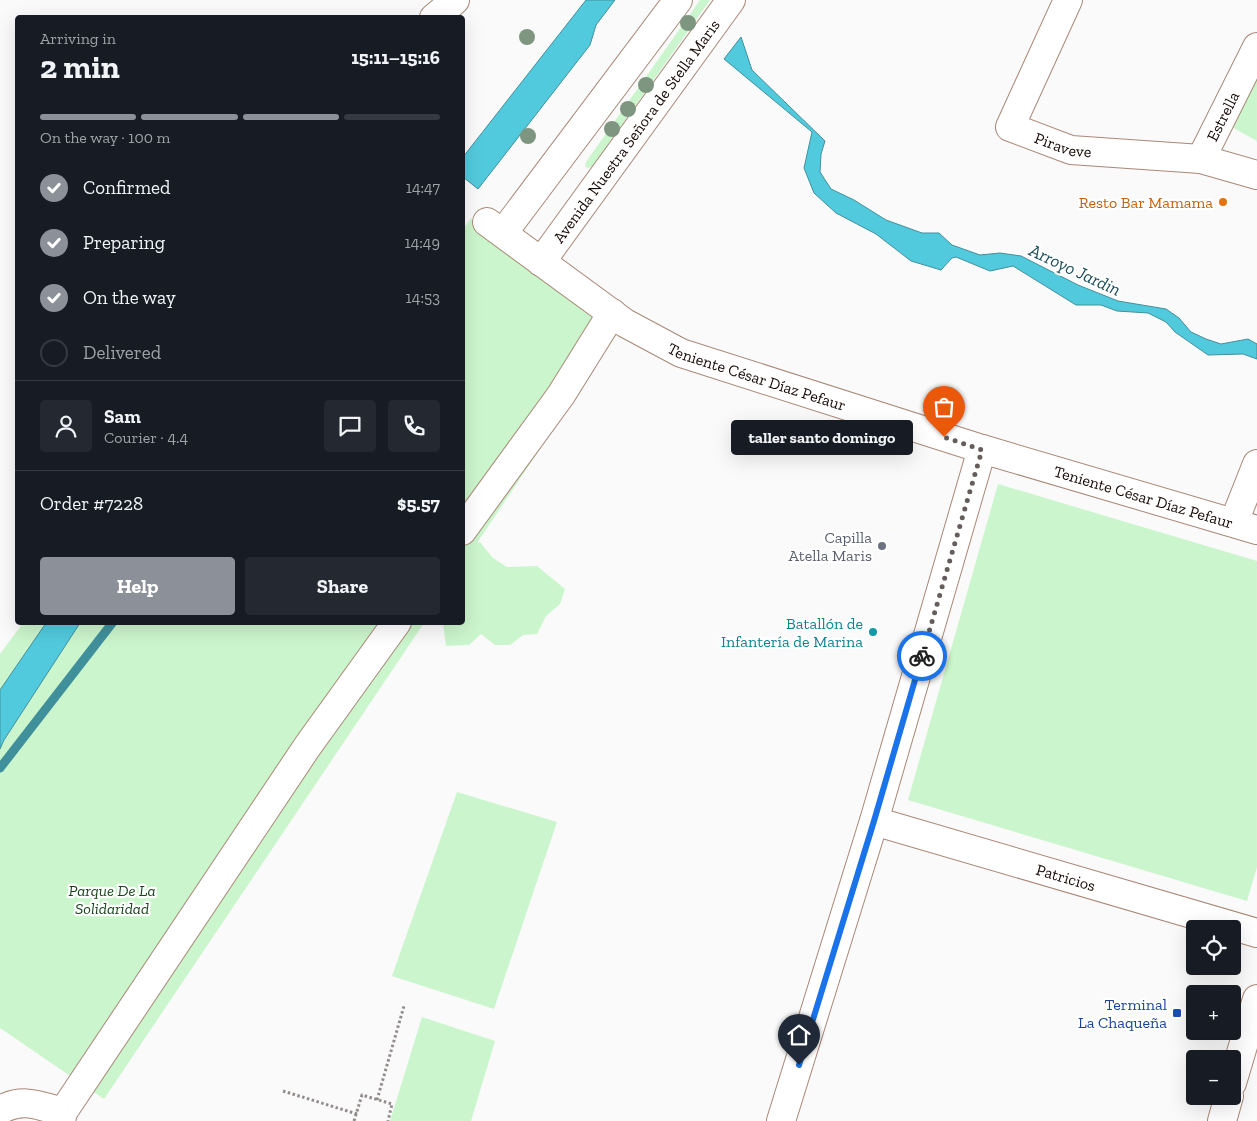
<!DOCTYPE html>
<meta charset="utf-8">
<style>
body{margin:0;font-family:"Zilla Slab",serif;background:#242831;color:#f1f3f6;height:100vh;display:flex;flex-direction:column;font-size:19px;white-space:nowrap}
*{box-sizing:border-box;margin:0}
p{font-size:16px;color:#9ea1a6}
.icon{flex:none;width:28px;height:28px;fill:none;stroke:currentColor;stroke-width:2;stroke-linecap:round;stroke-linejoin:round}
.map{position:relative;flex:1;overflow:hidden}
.sheet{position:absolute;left:15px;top:15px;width:450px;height:610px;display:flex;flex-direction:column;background:#171b24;border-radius:5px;box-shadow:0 5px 20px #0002}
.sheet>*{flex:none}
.tools{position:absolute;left:1186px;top:920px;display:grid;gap:10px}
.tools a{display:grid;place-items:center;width:55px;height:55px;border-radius:5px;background:#171b24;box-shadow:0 5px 20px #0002;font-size:25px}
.pin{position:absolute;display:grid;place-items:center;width:42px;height:42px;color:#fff;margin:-51px -21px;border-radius:50% 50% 50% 0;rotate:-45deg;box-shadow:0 0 5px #0007}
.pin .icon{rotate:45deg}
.courier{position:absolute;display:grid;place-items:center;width:50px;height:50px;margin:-25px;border:4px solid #1a73e8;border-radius:50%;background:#fff;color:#222;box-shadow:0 1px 6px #0007}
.bubble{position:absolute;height:35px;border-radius:5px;background:#171b24;box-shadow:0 5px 20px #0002;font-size:16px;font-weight:800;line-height:35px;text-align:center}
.summary em{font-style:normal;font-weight:800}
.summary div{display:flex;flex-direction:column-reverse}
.summary{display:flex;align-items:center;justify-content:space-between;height:85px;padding:0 25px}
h1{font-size:32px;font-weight:800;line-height:38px}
.bar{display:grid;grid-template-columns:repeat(4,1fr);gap:8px 5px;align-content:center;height:60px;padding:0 25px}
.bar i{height:6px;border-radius:4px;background:#363941}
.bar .on{background:#8c9099}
.bar p{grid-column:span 4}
.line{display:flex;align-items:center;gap:12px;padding:0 25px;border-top:1px solid #363941}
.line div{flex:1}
.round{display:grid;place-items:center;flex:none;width:52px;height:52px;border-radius:5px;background:#242831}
ol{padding:0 25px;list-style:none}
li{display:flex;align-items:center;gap:15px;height:55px}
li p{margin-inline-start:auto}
li .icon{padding:5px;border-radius:50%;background:#8c9099;color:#fff;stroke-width:4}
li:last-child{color:#9ea1a6}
li i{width:28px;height:28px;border:2px solid #363941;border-radius:50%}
.button{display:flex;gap:10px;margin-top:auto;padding:10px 25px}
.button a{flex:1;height:58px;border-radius:5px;background:#8c9099;color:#fff;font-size:20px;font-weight:800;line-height:58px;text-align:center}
.button a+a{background:#242831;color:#f1f3f6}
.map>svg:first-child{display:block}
.green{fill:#cbf5cc}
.water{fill:#52cadd;stroke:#40909c}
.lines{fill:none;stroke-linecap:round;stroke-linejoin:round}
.stream{stroke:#40909c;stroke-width:9}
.minor-casing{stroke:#a98877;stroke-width:30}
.path{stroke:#928d8b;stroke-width:3;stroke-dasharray:2.5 2.5;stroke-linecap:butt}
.minor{stroke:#fff;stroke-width:28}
.tree{fill:#7e9680}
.done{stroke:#655d5b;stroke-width:5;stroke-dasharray:0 9}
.route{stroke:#1a73e8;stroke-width:6}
.food-dot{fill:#e8710a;stroke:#fff;stroke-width:2}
.worship-dot{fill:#6b7280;stroke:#fff;stroke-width:2}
.culture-dot{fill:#0f9aa8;stroke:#fff;stroke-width:2}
.transit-dot{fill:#1a4fb4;stroke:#fff;stroke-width:2}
.labels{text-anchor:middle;stroke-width:4.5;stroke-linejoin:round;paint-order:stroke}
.street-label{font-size:16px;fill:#150905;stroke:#fff}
.food-label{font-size:16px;fill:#c56008;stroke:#fff;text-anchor:end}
.worship-label{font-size:16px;fill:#5b616d;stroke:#fff;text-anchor:end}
.culture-label{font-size:16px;fill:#0d838f;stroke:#fff;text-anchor:end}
.park-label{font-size:16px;font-style:italic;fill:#18441c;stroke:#fff}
.transit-label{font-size:16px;fill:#164399;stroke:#fff;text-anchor:end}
.water-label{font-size:18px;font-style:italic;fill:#1a4e56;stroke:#fff}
</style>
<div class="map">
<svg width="1257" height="1121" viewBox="0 0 1257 1121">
<rect width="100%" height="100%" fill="#fafafa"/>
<g class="green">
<path d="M 700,0 L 710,0 L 592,167 L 589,168 L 585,167 L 586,162 Z"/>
<path d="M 1257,61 L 1257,141 L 1223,122 Z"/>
<path d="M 471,218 L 503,248 L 621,328 L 477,543 L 480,542 L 493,558 L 507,567 L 537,566 L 565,589 L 560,604 L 546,616 L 537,634 L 523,635 L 510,645 L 495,645 L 481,634 L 469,645 L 446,646 L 443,623 L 462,622 L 462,231 Z"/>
<path d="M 998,484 L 1257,561 L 1257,867 L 1247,901 L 908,800 Z"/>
<path d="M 23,623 L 46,623 L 0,690 L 0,654 Z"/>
<path d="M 80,623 L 424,623 L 104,1099 L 0,1028 L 0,749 L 4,740 Z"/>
<path d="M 457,792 L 557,822 L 494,1009 L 392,976 Z"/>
<path d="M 422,1017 L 495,1041 L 471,1121 L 390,1121 Z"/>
</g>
<g class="water">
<path d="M 586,0 L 615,0 L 596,25 L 590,45 L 478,189 L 463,177 L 463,157 Z"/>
<path d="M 741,37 L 752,70 L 825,141 L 821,154 L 820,172 L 831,189 L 854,200 L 886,220 L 922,233 L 939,233 L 952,245 L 980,255 L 1000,253 L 1021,256 L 1078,285 L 1118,301 L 1166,309 L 1179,318 L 1191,332 L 1206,339 L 1221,344 L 1248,339 L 1257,344 L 1257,359 L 1243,354 L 1208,355 L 1175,332 L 1166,322 L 1148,313 L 1117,311 L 1101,305 L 1076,305 L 1013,266 L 990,271 L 956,257 L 952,258 L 941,270 L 911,261 L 876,234 L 836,213 L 814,193 L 804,168 L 812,132 L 724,59 Z"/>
<path d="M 46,623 L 80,623 L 4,740 L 0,749 L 0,690 Z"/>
</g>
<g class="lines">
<path class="stream" d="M 0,768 L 113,622"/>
<defs>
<g id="minor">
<path id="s1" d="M 1068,0 L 1010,127 L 1071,150 L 1201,159 L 1257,175"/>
<path d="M 434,18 L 455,0"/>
<path id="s2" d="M 1201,159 L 1257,47"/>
<path id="s3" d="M 487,222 L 625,323 L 681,353 L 982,449 L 1257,530"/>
<path d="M 503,233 L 678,0"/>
<path id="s4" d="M 541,262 L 731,0"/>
<path d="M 1234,522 L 1257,464"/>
<path d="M 462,531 L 561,395 L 612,313"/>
<path id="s5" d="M 874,821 L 1257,933"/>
<path d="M 1232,1083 L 1257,999"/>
<path d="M 0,1110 C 24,1097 39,1106 63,1112"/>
<path d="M 61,1121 L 63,1112 L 307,747 L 397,622"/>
<path d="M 781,1121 L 874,821 L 982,449"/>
<path d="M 1222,1121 L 1229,1096"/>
</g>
</defs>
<use href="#minor" class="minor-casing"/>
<g class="path">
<path d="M 283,1091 L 357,1114"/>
<path d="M 377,1100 L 404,1006"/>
<path d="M 354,1121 L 362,1095 L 392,1104 L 388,1121"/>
</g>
<use href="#minor" class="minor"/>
</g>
<g class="tree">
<circle cx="688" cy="23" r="8"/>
<circle cx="527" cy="37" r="8"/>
<circle cx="646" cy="85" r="8"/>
<circle cx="628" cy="109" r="8"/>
<circle cx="612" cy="129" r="8"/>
<circle cx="528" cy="136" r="8"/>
</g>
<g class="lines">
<path class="done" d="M 922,656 L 982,450 L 944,437"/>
<path class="route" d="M 799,1065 L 874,821 L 922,656"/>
</g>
<circle class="food-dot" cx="1223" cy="202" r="5"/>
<circle class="worship-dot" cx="882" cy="546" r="5"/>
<circle class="culture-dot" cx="873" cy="632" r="5"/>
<rect class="transit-dot" x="1172" y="1008" width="10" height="10" rx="2.5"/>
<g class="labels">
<g class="street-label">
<text dy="6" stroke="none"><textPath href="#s2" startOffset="48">Estrella</textPath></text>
<text dy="6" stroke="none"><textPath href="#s4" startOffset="162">Avenida Nuestra Señora de Stella Maris</textPath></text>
<text dy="6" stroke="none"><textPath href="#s1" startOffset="196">Piraveve</textPath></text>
<text dy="6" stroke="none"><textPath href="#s3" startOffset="314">Teniente César Díaz Pefaur</textPath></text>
<text dy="6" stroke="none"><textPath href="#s3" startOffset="719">Teniente César Díaz Pefaur</textPath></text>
<text dy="6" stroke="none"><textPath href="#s5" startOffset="200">Patricios</textPath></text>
</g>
<g class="food-label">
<text x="1213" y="208">Resto Bar Mamama</text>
</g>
<g class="worship-label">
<text x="872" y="543">Capilla<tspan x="872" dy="18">Atella Maris</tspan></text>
</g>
<g class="culture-label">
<text x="863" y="629">Batallón de<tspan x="863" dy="18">Infantería de Marina</tspan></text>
</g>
<g class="park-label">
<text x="112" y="896">Parque De La<tspan x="112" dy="18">Solidaridad</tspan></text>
</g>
<g class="transit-label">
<text x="1167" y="1010">Terminal<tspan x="1167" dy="18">La Chaqueña</tspan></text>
</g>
<g class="water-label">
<text transform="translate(1075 270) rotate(25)" y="6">Arroyo Jardin</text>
</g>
</g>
</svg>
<div class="tools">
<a><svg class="icon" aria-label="locate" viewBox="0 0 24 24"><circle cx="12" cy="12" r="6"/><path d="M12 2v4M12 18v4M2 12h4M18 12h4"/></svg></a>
<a>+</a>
<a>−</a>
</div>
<div class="pin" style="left:944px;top:437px;background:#ea580c"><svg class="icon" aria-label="bag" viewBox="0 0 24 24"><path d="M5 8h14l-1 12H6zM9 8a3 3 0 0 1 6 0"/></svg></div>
<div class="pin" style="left:799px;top:1065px;background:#1f2937"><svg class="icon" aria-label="home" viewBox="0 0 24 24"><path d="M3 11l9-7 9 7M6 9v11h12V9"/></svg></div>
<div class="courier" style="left:922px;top:656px"><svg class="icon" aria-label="bike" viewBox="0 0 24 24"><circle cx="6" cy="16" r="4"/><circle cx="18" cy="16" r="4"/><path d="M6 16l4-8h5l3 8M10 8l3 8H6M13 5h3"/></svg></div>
<div class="bubble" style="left:731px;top:420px;width:182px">taller santo domingo</div>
<section class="sheet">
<div class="summary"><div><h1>2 min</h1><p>Arriving in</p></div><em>15:11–15:16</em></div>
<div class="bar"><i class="on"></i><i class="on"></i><i class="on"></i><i></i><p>On the way · 100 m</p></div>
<ol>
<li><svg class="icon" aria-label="check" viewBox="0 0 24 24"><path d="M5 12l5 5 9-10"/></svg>Confirmed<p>14:47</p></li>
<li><svg class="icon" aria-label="check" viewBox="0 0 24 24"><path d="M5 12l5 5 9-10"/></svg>Preparing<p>14:49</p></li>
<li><svg class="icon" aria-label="check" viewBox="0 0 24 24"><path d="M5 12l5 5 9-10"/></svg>On the way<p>14:53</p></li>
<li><i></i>Delivered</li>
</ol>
<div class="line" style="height:90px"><a class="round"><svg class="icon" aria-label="person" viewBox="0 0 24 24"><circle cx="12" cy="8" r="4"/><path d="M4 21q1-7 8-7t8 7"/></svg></a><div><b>Sam</b><p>Courier · 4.4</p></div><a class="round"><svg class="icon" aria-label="chat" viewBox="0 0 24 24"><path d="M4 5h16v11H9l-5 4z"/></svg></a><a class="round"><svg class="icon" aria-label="phone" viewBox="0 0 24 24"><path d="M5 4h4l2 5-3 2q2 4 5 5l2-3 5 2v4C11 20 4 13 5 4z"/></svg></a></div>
<div class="line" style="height:65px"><div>Order #7228</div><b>$5.57</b></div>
<div class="button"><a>Help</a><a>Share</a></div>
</section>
</div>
